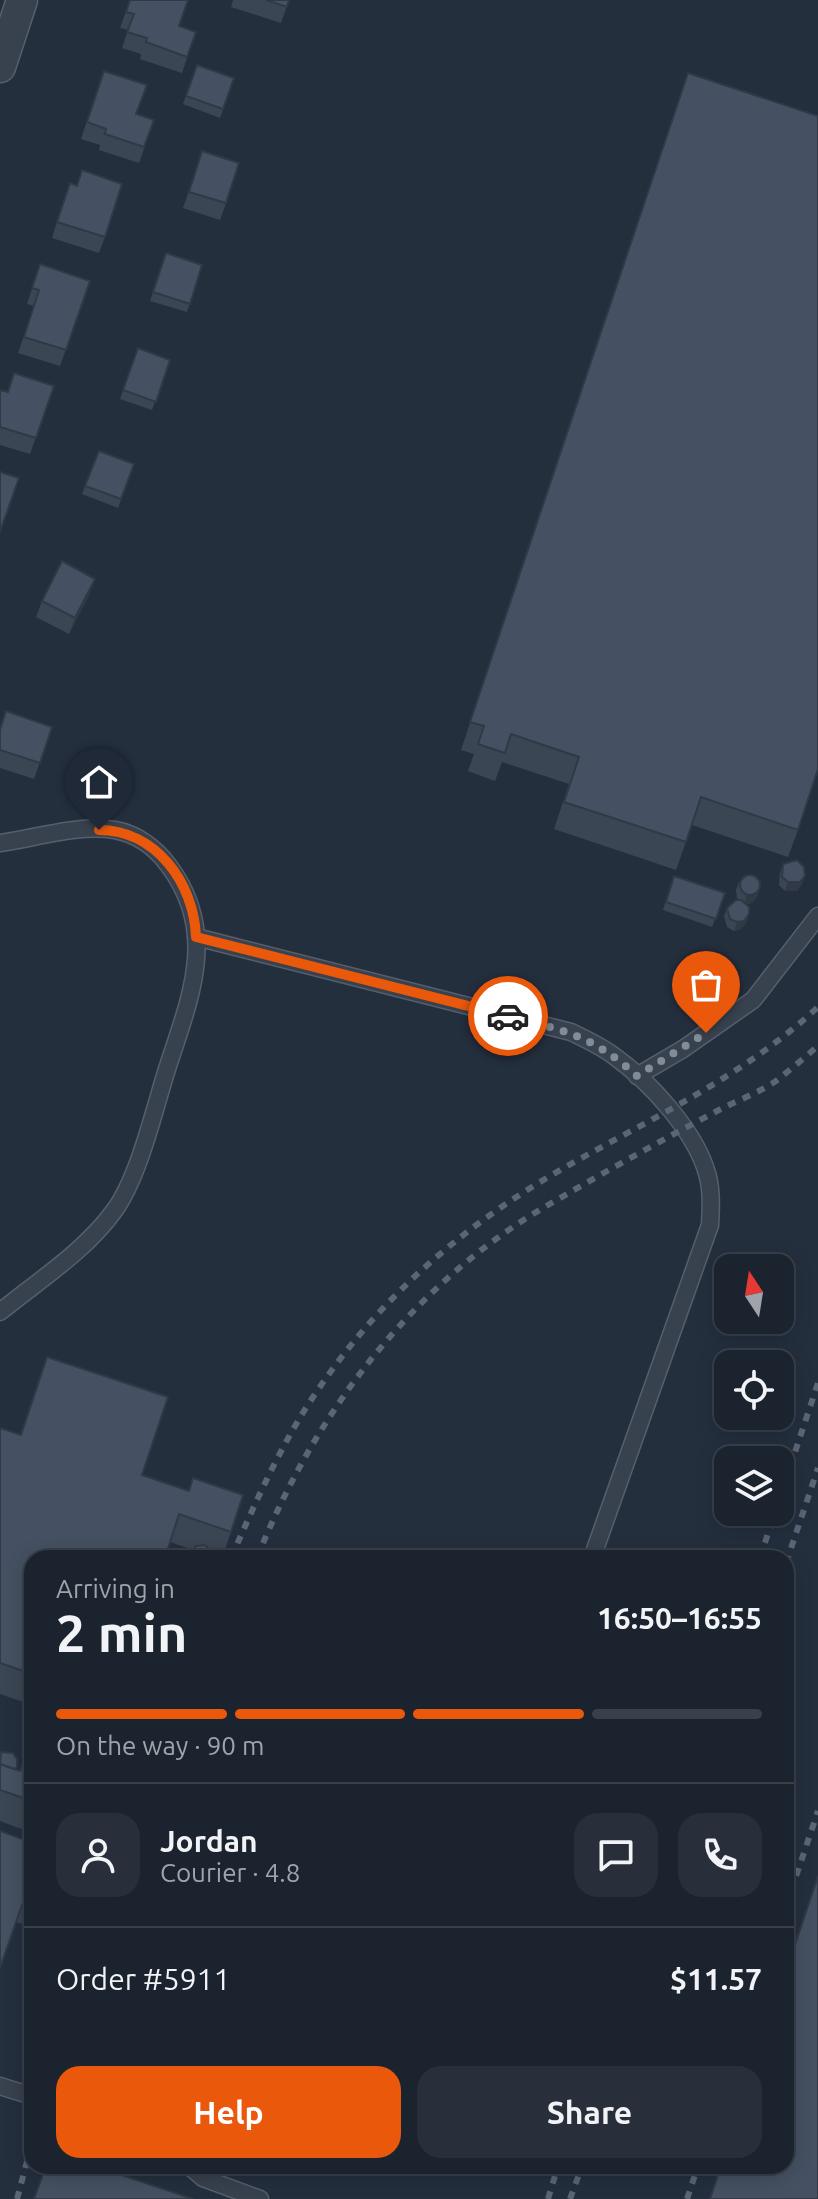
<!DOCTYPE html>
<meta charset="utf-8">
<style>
body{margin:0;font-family:Ubuntu,sans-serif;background:#282f3a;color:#f1f3f6;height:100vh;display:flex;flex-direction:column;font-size:30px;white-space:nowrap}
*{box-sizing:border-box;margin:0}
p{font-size:26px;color:#a0a4aa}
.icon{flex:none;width:44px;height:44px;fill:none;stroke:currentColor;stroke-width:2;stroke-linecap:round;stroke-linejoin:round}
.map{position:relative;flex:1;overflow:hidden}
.panel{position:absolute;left:24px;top:1550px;width:770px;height:624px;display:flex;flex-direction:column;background:#1b232e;border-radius:24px;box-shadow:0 4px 20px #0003,0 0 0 2px #39404a}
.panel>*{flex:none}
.needle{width:52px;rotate:348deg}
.controls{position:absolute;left:714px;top:1254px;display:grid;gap:16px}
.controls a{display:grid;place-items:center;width:80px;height:80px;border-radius:16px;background:#1b232e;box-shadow:0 4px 20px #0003,0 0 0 2px #39404a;font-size:40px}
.pin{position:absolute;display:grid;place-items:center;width:68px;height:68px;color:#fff;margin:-82px -34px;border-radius:50% 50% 50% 0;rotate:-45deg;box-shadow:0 0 8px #0007}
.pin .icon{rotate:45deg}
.courier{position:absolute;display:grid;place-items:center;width:80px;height:80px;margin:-40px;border:6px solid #ea580c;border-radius:50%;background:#fff;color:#222;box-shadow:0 2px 10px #0007}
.headline em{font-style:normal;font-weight:700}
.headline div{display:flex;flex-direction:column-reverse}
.headline{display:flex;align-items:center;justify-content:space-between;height:136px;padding:0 32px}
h1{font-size:52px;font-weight:700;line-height:60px}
.bar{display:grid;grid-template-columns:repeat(4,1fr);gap:12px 8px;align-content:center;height:96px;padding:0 32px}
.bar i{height:10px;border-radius:6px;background:#39404a}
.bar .active{background:#ea580c}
.bar p{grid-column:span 4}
.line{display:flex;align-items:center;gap:20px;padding:0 32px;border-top:2px solid #39404a}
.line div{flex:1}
.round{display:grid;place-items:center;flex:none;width:84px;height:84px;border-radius:24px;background:#282f3a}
.button{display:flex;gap:16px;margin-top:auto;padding:16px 32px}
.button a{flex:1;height:92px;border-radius:24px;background:#ea580c;color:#fff;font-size:32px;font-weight:700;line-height:92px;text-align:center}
.button a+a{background:#282f3a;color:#f1f3f6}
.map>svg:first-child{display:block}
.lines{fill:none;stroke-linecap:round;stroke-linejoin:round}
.service-casing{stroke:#565f6c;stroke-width:19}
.minor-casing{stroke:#565f6c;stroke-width:33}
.service{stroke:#38414e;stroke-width:16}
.minor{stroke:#38414e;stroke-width:30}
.rail{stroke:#5a6575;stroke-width:6;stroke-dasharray:8 8;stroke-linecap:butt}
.wall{fill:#3b4654}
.shaded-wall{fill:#303945}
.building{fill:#455162;stroke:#303945;stroke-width:2}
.done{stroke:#828b98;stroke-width:8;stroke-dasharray:0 14.4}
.route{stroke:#ea580c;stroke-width:10}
</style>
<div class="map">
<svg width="818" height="2199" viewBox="0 0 818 2199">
<rect width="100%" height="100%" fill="#242f3e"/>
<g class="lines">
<defs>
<g id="service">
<path d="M 0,843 C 36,838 78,824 115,830 C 137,834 156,848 169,866 C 219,933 190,998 167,1069 C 154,1110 139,1177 114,1211 C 85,1251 38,1281 0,1312"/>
<path d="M 196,937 L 571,1032 C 585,1039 601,1046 614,1056 C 649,1081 693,1129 706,1170 C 712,1187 711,1207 710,1225 L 592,1558"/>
<path d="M 637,1076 L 683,1049 L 753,1000 L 818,916"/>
<path d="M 0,2086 L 32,2096"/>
<path d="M 189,2166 L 203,2178 L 260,2199"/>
</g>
<path id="minor" d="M 0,67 L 22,0"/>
</defs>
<use href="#service" class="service-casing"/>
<use href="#minor" class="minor-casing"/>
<use href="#service" class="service"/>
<use href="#minor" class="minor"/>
<g class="rail">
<path d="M 780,1497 L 818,1383"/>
<path d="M 231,1558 C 253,1508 275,1458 304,1411 C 370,1306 456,1230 562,1169 C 650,1119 744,1076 818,1007"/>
<path d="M 257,1558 C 314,1414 412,1284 548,1205 C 603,1173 660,1141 717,1111 C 736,1101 758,1093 776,1081 C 790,1070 804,1058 818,1046"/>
<path d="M 760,1558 L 775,1512"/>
<path d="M 786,1563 L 818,1468"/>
<path d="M 786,1906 L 818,1811"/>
<path d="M 17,2199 L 32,2143"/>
<path d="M 548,2199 L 558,2166"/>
<path d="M 570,2199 L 582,2166"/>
<path d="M 687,2199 L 698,2166"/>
</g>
</g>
<g class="wall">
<path d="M 130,0 L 179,26 L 196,32 L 182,73 L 140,59 L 141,54 L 122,48 L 128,30 L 120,28 Z"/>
<path d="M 233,0 L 289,0 L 281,23 L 231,7 Z"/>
<path d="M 197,65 L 234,78 L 220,118 L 183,104 Z"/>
<path d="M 688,73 L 798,830 L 788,857 L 692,825 L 676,870 L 554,829 L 569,784 L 502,762 L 495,781 L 468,771 L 474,754 L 461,750 Z"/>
<path d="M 98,87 L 136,114 L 154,120 L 139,163 L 99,150 L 100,145 L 81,139 Z"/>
<path d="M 197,167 L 226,203 L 220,220 L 183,208 Z"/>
<path d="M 64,199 L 105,237 L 99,253 L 52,238 Z"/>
<path d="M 166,253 L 202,265 L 187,312 L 150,301 Z"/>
<path d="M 40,264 L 90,281 L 60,366 L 18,353 L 34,306 L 27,304 Z"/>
<path d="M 138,348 L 170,360 L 152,410 L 120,399 Z"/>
<path d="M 14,373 L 54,386 L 30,454 L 0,445 L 0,390 L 7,392 Z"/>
<path d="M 99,451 L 134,464 L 118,508 L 82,494 Z"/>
<path d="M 89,595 L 69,634 L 36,617 L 42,601 Z"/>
<path d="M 52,727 L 34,779 L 0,768 L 0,729 Z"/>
<path d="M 783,864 L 802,884 L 797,891 L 785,891 L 779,885 L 780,873 Z"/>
<path d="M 674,876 L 725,893 L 712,927 L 663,910 Z"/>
<path d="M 739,882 L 760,888 L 757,897 L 752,903 L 745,904 L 749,914 L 746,923 L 741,929 L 734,931 L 727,927 L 724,916 L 727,908 L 740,900 L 737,898 L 736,890 Z"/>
<path d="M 47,1357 L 142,1475 L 231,1532 L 222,1558 L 217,1558 L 170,1542 L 32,1558 L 32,1705 L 0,1694 L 0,1428 L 20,1435 Z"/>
<path d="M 32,1736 L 32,1927 L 16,1922 L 24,1839 L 27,1831 L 0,1821 L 0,1753 L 16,1769 L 20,1771 Z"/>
<path d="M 355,2166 L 380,2166 L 377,2173 Z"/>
</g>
<g class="shaded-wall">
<path d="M 95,579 L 89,595 L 69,634 L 75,618 Z"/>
<path d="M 805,876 L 802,884 L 797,891 L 785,891 L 788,882 Z"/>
<path d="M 760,888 L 757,897 L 752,903 L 744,904 L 747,895 Z"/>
<path d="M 749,914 L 746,923 L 741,929 L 734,931 L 737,922 Z"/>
</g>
<g class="building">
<path d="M 130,0 L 188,0 L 179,26 L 196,32 L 187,57 L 146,42 L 147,38 L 127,32 L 134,14 L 126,12 Z"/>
<path d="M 266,0 L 289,0 L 287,7 Z"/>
<path d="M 197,65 L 234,78 L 223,109 L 186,96 Z"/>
<path d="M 104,71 L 147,85 L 136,114 L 154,120 L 144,147 L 105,134 L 106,129 L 87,122 Z"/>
<path d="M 688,73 L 818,116 L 818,769 L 798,830 L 701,797 L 686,842 L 564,802 L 579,757 L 511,734 L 505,753 L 478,744 L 484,726 L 470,722 Z"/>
<path d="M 202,151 L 239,163 L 226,203 L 189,192 Z"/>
<path d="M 82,170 L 122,184 L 105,237 L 57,222 L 70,183 L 77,186 Z"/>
<path d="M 166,253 L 202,265 L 190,304 L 153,292 Z"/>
<path d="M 40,264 L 90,281 L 66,350 L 24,337 L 39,290 L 32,288 Z"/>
<path d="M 138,348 L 170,360 L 156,402 L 123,390 Z"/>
<path d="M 14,373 L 54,386 L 36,438 L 0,427 L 0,390 L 8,392 Z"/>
<path d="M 99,451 L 134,464 L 121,499 L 85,486 Z"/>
<path d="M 0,472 L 19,478 L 0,532 Z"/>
<path d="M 62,561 L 95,579 L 75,618 L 42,601 Z"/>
<path d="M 6,711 L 52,727 L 40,763 L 0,750 L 0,730 Z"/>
<path d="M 797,860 L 804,867 L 805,876 L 800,882 L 788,882 L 782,877 L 783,864 Z"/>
<circle cx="750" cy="885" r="10"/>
<path d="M 674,876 L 725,893 L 716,919 L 666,902 Z"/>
<path d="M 736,900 L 741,900 L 749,907 L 749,914 L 744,921 L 737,922 L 730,919 L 727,908 Z"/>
<path d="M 47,1357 L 168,1397 L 142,1475 L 189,1491 L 193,1478 L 243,1495 L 231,1532 L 179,1514 L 165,1558 L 32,1558 L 32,1674 L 0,1663 L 0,1428 L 21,1435 Z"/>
<path d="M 205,1545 L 213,1553 L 213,1558 L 190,1558 L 189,1555 L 196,1546 Z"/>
<path d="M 32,1737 L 32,1801 L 0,1790 L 0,1764 L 20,1771 Z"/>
<path d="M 1,1752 L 13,1753 L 17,1759 L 17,1767 L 15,1769 L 0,1764 Z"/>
<path d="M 32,1819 L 32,1896 L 26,1894 L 0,1968 L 0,1831 L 25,1840 Z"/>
<path d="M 818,1876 L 818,2199 L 710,2199 L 721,2166 L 786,2166 L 786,1971 Z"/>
<path d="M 46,2166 L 95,2166 L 193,2199 L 34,2199 Z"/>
</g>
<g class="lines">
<path class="done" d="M 508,1016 C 564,1030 593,1036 637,1076 L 706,1033"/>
<path class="route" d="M 99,830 C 156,830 194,883 196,937 L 508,1016"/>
</g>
</svg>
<div class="controls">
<a><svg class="needle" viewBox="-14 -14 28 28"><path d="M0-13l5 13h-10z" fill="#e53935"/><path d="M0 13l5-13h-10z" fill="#a0a4aa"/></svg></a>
<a><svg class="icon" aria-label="locate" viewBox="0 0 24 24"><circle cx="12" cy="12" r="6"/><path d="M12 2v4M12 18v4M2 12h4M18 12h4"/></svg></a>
<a><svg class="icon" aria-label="layers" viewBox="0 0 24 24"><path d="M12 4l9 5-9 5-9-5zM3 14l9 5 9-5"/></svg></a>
</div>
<div class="pin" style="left:706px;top:1033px;background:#ea580c"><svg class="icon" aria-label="bag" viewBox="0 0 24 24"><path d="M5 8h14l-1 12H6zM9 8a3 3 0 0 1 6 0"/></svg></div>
<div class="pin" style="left:99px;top:830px;background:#1f2937"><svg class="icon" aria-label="home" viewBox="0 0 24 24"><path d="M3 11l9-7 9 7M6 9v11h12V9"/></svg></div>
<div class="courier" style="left:508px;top:1016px"><svg class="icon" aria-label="car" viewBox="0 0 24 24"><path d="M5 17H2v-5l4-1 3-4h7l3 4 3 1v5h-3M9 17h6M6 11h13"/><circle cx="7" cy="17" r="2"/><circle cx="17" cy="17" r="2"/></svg></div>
<section class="panel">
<div class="headline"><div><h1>2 min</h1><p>Arriving in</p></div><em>16:50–16:55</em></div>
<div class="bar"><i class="active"></i><i class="active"></i><i class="active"></i><i></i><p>On the way · 90 m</p></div>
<div class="line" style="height:144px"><a class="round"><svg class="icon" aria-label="person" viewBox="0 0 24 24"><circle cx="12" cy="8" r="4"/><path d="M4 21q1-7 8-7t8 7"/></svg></a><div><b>Jordan</b><p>Courier · 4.8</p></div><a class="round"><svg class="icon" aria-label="chat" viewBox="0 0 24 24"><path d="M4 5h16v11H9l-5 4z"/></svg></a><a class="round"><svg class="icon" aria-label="phone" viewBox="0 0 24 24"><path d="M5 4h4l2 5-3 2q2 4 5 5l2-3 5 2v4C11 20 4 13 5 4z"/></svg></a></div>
<div class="line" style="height:104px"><div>Order #5911</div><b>$11.57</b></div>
<div class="button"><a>Help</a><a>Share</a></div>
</section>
</div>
